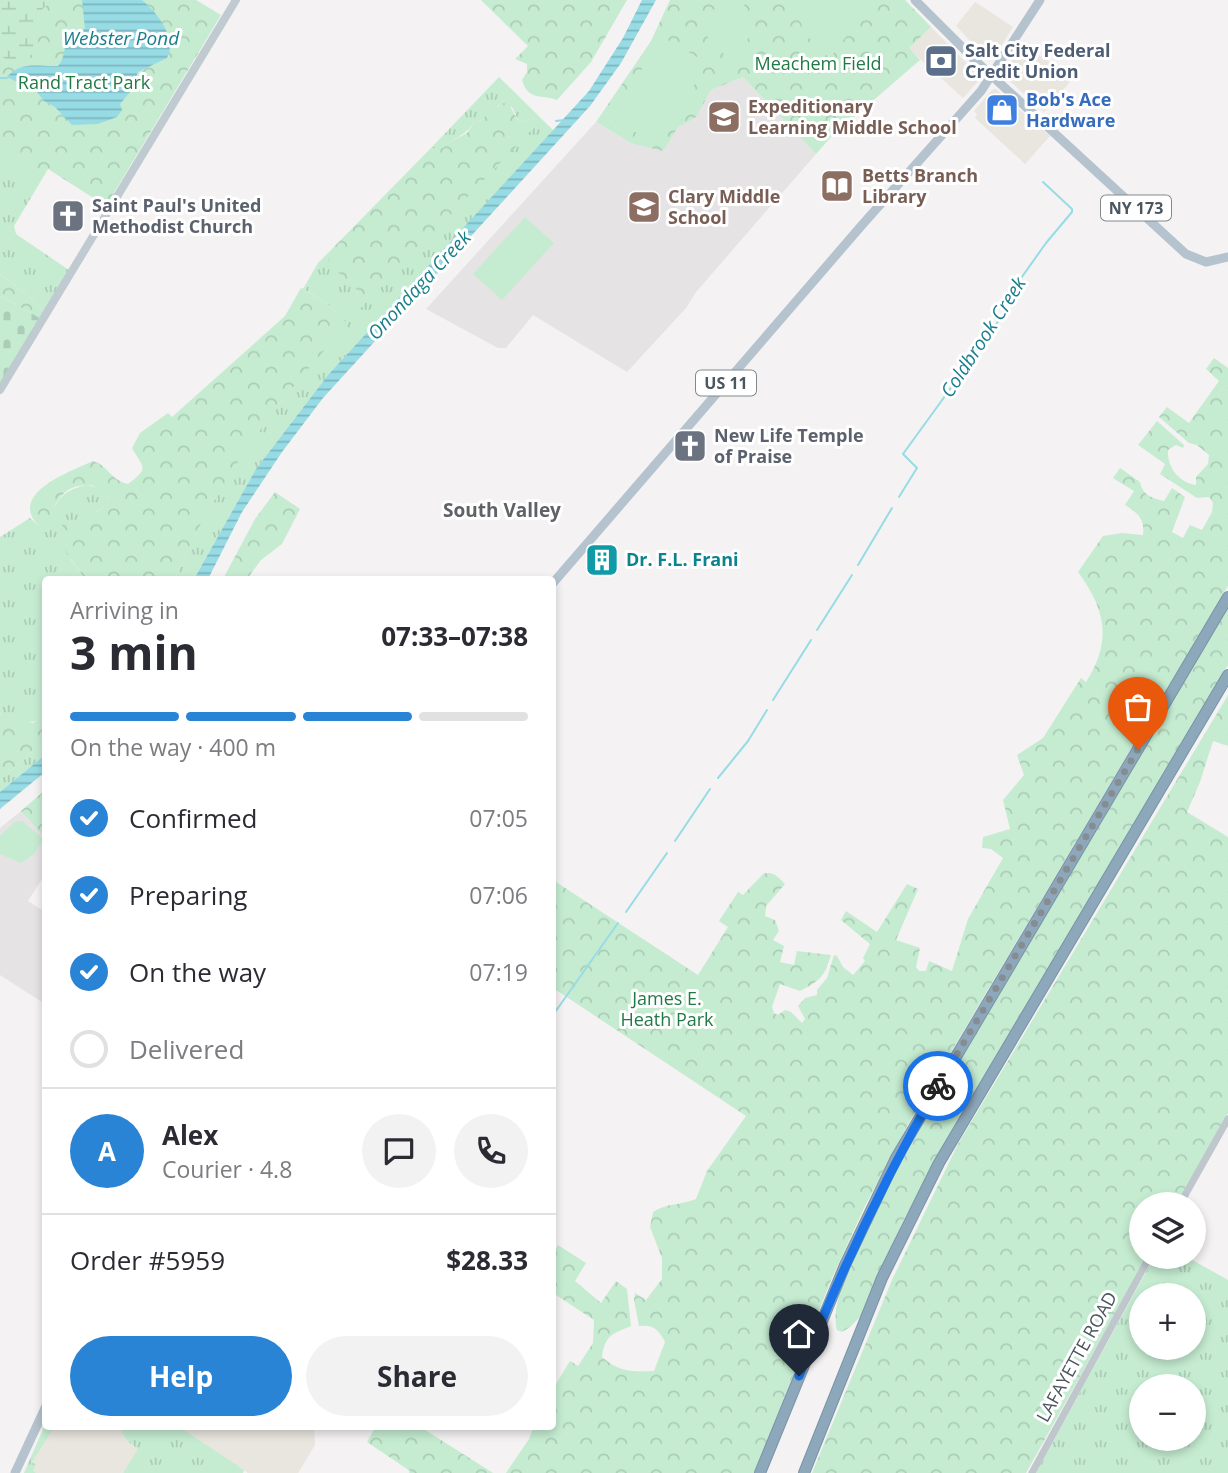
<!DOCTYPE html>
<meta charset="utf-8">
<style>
body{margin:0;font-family:"Open Sans",sans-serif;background:#f2f2f3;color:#2b2b33;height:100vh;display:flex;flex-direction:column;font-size:26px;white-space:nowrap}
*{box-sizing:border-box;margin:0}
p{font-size:23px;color:#7c7c81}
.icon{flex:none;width:38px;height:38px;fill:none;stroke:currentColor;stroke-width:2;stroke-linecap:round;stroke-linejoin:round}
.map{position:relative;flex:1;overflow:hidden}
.drawer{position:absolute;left:42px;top:576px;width:514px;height:854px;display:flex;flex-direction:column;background:#fff;border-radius:7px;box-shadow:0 4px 10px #0003}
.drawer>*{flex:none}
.tools{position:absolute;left:1129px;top:1192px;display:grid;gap:14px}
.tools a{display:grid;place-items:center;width:77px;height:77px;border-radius:50%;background:#fff;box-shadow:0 4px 10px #0003;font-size:35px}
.pin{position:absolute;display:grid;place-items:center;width:60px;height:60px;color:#fff;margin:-72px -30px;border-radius:50% 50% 50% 0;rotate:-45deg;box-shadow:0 0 7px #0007}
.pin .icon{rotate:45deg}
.courier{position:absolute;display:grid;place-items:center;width:70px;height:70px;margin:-35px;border:5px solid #1a73e8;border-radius:50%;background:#fff;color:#222;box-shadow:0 2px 9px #0007}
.head em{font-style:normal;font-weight:700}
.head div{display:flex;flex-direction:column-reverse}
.head{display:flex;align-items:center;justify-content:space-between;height:119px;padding:0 28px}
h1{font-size:46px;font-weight:700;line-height:52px}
.bar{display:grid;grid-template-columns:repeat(4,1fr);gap:10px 7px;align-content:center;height:84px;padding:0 28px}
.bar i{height:9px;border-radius:5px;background:#e1e1e2}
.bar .active{background:#2a84d5}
.bar p{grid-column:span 4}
.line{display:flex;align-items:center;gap:18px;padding:0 28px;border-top:2px solid #e1e1e2}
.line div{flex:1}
.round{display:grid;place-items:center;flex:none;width:74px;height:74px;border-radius:37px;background:#f2f2f3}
ol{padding:0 28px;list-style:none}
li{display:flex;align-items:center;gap:21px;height:77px}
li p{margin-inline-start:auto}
li .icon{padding:7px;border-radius:50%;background:#2a84d5;color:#fff;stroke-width:4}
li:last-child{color:#7c7c81}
li i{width:38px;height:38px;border:4px solid #e1e1e2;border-radius:50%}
.button{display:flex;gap:14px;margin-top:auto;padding:14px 28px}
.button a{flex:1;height:80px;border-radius:42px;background:#2a84d5;color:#fff;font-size:28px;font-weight:700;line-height:80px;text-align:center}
.button a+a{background:#f2f2f3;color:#2b2b33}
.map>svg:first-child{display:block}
.commercial{fill:#e9e6e0}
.education{fill:#e5e3e3}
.grass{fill:url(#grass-tufts);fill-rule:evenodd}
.forest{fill:url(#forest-crowns)}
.wetland{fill:url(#wetland-marsh)}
.cemetery{fill:url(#cemetery-stones)}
.pitch{fill:#c5ecd1}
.water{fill:url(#water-rules)}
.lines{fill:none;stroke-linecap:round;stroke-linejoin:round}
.stream{stroke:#97dce5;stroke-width:2}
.motorway-casing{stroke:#7993a7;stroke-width:12}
.tertiary{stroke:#bfc7cd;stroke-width:7}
.secondary{stroke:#bfcad1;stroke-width:8}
.primary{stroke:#b4c3cd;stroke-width:9}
.motorway{stroke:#8ea8bb;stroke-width:10}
.done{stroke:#868d92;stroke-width:7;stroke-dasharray:0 12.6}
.route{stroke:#1a73e8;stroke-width:9}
.labels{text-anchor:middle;stroke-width:6;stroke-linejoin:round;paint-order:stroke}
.shield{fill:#fff;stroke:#81898e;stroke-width:2}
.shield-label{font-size:16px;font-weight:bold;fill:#4b565e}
.service-label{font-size:18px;font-weight:bold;fill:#4e5e75;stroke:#fff;text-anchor:start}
.park-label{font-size:18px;fill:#207a45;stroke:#fff}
.shop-label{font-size:18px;font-weight:bold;fill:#366cbe;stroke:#fff;text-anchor:start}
.education-label{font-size:18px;font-weight:bold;fill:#785e54;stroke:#fff;text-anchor:start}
.worship-label{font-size:18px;font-weight:bold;fill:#5b616d;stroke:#fff;text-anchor:start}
.culture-label{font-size:18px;font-weight:bold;fill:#0d838f;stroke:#fff;text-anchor:start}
.street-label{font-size:18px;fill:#4b565e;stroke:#fff}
.water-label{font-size:19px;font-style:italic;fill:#197e8c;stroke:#fff}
.neighbourhood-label{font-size:19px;font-weight:bold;fill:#5f6366;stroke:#fff}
</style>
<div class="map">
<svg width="1228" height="1473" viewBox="0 0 1228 1473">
<defs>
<pattern id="grass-tufts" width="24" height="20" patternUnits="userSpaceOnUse" patternTransform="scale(1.75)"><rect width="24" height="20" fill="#c5ecd1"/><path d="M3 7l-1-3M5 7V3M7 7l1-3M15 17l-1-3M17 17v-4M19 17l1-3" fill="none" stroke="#abccb6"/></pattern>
<pattern id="forest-crowns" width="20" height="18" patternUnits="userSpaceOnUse" patternTransform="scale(1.75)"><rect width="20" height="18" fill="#c5ecd1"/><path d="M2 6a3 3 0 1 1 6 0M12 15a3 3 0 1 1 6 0" fill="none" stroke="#abccb6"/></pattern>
<pattern id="wetland-marsh" width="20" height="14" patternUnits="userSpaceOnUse" patternTransform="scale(1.75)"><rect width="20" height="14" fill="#c5ecd1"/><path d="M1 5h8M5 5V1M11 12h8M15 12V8" fill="none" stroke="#abccb6"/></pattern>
<pattern id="cemetery-stones" width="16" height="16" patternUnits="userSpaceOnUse" patternTransform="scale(1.75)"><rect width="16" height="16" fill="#c5ecd1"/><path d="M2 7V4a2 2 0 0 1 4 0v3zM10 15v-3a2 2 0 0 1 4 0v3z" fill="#abccb6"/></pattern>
<pattern id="water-rules" width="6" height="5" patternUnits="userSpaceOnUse" patternTransform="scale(1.75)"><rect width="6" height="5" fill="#97dce5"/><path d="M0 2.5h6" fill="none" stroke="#7db5bd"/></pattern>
</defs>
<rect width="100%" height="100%" fill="#f4f2f2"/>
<g class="commercial">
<path d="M 975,2 L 1013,27 L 993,59 L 982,53 L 956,26 Z"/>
<path d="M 931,27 L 979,76 L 978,81 L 963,98 L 908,48 Z"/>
<path d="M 1021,44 L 1074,77 L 1044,112 L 1002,74 Z"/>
<path d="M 996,89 L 1050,136 L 1025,164 L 975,118 L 977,114 L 974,111 L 992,90 Z"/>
<path d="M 45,1425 L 119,1426 L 126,1440 L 139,1449 L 123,1473 L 24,1473 Z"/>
<path d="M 178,1426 L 314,1426 L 315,1445 L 298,1473 L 248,1473 Z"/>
</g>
<g class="education">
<path d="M 743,77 L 816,154 L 696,292 L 686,308 L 627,372 L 533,315 L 506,348 L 498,348 L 426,309 L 596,122 L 631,143 L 678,127 L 696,116 L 711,90 Z"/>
<path d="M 21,811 L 45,838 L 45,874 L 28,901 L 45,912 L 45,1004 L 0,975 L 0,828 Z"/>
</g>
<g class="grass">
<path d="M 499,77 L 554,131 L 328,375 L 256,469 L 194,579 L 175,579 C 211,488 280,396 347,325 C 336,308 321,299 303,289 L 318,263 L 326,255 C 335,272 348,276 358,291 L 356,298 L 446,219 L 539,122 L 535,118 L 519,122 L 512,107 L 499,105 L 483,120 L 475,121 C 465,137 455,136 443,148 L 431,148 Z"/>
<path d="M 0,149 C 16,159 27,175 48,169 L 14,226 L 16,234 L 69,270 L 44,312 L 26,294 L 0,274 Z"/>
<path d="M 85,485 C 96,485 104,492 110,502 L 89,517 L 69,523 L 71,560 L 85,579 L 46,579 L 45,716 C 32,728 15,719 0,713 L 0,537 L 30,518 L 39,526 C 60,509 51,494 85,485 Z"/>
<path d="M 45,741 L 45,755 L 0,792 L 0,780 Z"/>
<path d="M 1154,1257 L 1187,1257 L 1228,1280 L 1228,1473 L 1036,1473 ZM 1141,1295 L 1194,1295 L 1194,1348 L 1141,1348 ZM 1141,1386 L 1194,1386 L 1194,1438 L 1141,1438 Z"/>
<path d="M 45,1425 L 55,1426 L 32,1462 L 36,1465 L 33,1470 L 36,1473 L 24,1473 Z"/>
<path d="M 119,1426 L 178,1426 L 244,1470 L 243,1473 L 123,1473 L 138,1449 L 126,1440 Z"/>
</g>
<g class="forest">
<path d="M 0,0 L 196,0 L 221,15 L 106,206 L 48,169 L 28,173 L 0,149 Z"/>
<path d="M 481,0 L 627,0 L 591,62 L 557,100 C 541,94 528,101 522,80 L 527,72 L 527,64 L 515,59 L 528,46 Z"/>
<path d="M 670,0 L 905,0 L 931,27 L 909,48 L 920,60 L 831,137 L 816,154 L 743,77 L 711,90 L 696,117 L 678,127 L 663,151 L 631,143 L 596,122 L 651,41 Z"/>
<path d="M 504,103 L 508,103 L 519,122 L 535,118 L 540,122 L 353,316 L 351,315 L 350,305 L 356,298 L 358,291 L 333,268 L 326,255 L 431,148 L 443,148 L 448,143 L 467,133 L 475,121 L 483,120 L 488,112 Z"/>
<path d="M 0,274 L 26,294 L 44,312 L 40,318 L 0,296 Z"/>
<path d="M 301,288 C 319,298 335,307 348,325 C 280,396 212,488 175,579 L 85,579 C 74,563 58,546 62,525 C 80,519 96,516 109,501 L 106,496 L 92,485 C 62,484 57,500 47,524 L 39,526 C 7,494 69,472 93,461 C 107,465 112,481 128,484 C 152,467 141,466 132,448 L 140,433 L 168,413 L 172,417 L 285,316 Z"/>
<path d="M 1214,358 L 1228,368 L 1228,586 L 907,1126 L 864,1208 L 832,1278 L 754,1473 L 506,1473 L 529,1439 L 534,1426 L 553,1426 L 553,1389 L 570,1361 L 578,1366 L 593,1343 L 594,1320 L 553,1293 L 553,1254 L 558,1245 L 586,1263 L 575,1281 L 601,1303 L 616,1281 L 627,1289 L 631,1326 C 612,1334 605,1335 602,1357 C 619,1372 632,1372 654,1371 L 665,1342 C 658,1329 654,1325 639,1326 L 634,1300 L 635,1293 L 646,1300 L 662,1279 L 662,1258 L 650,1227 L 653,1212 C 667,1203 681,1205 696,1199 L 707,1171 L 746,1116 L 553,988 L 553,880 L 698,975 L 728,927 L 719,921 L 738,892 L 743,895 L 763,874 C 773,870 779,878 785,884 L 766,906 L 765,916 L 775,920 L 779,931 L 773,940 L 784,946 L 780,962 L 794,965 L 797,951 L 831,955 C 824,977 821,980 800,991 L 780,984 L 772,1007 L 774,1013 L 778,1015 L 785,1010 L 791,1012 L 802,1023 L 805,1019 L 798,1006 L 805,998 L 817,995 L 817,990 L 827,978 L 834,955 L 837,956 L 843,967 L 853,975 L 865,961 L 863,958 L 870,944 L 841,920 L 846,911 L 877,932 L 907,884 L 918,889 L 896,940 L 920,948 L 916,967 L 919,971 L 926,971 L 929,961 L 952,971 L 968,919 L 1003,858 L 991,849 L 982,848 L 983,837 L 1010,829 L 1003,800 L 1024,775 L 1017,755 L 1043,738 L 1081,678 L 1086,682 C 1112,641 1106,610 1078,572 L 1103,536 L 1122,533 L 1143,535 C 1145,519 1138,513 1125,505 L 1134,491 L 1113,478 L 1120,468 L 1140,482 C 1143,496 1152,498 1164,501 L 1172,488 L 1185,497 L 1172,532 L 1183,538 L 1190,525 L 1202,530 L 1212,512 L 1213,503 L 1209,497 L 1197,498 L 1160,474 L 1165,464 L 1138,445 L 1157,421 L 1184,445 L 1183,448 L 1176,445 L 1168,450 C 1167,468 1180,483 1196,485 L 1196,477 L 1208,464 L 1209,455 L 1197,445 L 1189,443 L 1159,417 L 1167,407 L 1189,423 L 1219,381 L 1206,369 Z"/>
<path d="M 275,492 L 300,509 L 282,544 L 261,560 L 247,579 L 223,579 L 255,519 Z"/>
<path d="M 1228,608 L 1228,665 L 953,1128 L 903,1221 L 862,1315 L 850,1327 L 842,1332 L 837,1330 C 825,1290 890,1182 910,1144 Z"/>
<path d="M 1228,695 L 1228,746 L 1213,741 L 1200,782 L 1187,812 L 1228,837 L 1228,1113 L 1176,1204 L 1141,1204 L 1141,1256 L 1147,1257 L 1026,1473 L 812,1473 L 892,1280 L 958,1144 Z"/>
<path d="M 0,713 L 33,723 L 46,716 L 45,741 L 0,780 Z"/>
<path d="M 45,790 L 45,838 L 21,811 Z"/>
<path d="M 376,1426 L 419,1426 L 493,1473 L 409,1473 L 410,1471 L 367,1442 Z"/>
</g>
<path class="wetland" d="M 0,0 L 52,0 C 48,5 40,10 37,16 C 28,39 57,50 11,63 L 0,55 Z"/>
<path class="cemetery" d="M 0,296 L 40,318 L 0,384 Z"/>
<g class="pitch">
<path d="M 725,0 L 739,0 C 763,21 750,43 729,60 L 699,27 L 700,21 Z"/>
<path d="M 801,0 L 853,0 L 863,9 L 864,13 L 830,58 C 812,44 793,25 801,0 Z"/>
<path d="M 661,36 L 707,63 L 659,146 L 613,119 Z"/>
<path d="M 525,217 L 554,243 L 502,300 L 473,274 Z"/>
<path d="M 16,821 L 22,821 L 43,839 L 34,854 L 21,863 L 0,854 L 0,836 Z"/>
</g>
<g class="water">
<path d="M 82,0 L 142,0 C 157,12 178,39 167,58 L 138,72 L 130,92 L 120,104 L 122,110 L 117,117 L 98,124 L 72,125 L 55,107 L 44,101 L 37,92 L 7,77 C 21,60 40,67 58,66 C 68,54 60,46 75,30 L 85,29 Z"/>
<path d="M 642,0 L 656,0 L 621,63 L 590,106 L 323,398 L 282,452 L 242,512 L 208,579 L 194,579 L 256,469 L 328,375 L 589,91 L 623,38 Z"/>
<path d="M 45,755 L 45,772 L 0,809 L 0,792 Z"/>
</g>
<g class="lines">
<g class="stream">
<path d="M 0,78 L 7,78"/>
<path d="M 556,121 L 564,120"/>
<path d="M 899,497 L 917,468 L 903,454 L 990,334 L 1009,304 L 1012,291 L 1046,243 L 1072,212 L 1072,209 L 1043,182"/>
<path d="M 858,565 L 892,508"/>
<path d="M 817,630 L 852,575"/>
<path d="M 773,700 L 811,640"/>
<path d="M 718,778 L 748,741 L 767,710"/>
<path d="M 675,841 L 710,789"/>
<path d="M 626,912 L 667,853"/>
<path d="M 553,1015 L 618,923"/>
</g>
<defs>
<g id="motorway">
<path d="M 760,1473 L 845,1265 L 896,1158 L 1228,597"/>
<path d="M 804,1473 L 882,1278 L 939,1163 L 1228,675"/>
</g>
</defs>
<use href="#motorway" class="motorway-casing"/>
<g class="tertiary">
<path d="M 1180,1204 L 1228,1119"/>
<path d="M 1032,1473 L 1150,1256"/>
</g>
<path class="secondary" d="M 0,390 L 236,0"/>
<g class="primary">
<path d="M 915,0 L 979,64 L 1186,254 L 1206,262 L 1228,257"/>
<path d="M 553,583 L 862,225 L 981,91 L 1040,0"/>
<path d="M 15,1473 L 46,1406"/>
</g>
<use href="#motorway" class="motorway"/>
</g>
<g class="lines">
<path class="done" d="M 938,1086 L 1138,749"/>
<path class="route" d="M 799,1376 C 839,1275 883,1181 938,1086"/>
</g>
<defs>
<symbol id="bank-square" viewBox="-11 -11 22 22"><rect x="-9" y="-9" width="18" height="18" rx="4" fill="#5c6f8a" stroke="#fff"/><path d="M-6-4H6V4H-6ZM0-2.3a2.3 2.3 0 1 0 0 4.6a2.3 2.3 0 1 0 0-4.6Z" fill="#fff"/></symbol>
<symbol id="shop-square" viewBox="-11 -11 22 22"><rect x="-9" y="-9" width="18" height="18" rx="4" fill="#3f7fe0" stroke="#fff"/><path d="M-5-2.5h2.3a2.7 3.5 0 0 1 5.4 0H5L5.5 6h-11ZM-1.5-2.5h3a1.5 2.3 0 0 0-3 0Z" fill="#fff"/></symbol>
<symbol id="school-square" viewBox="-11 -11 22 22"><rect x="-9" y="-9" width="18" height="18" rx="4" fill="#8d6e63" stroke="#fff"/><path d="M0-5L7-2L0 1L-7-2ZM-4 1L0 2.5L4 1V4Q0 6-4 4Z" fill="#fff"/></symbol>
<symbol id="library-square" viewBox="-11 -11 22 22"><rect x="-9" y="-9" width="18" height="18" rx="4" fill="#8d6e63" stroke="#fff"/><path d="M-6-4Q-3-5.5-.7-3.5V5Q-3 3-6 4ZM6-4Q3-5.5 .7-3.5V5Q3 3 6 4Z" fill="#fff"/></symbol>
<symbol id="church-square" viewBox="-11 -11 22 22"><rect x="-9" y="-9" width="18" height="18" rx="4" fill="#6b7280" stroke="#fff"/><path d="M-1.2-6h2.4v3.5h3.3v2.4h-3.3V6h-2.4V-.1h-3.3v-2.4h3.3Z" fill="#fff"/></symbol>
<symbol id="building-square" viewBox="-11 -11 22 22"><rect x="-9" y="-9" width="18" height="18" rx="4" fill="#0f9aa8" stroke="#fff"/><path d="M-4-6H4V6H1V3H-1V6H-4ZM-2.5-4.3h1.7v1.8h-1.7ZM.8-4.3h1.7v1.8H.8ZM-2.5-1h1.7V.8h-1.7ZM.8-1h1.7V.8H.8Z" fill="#fff"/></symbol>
</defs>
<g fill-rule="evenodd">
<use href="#bank-square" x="922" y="42" width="38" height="38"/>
<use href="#shop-square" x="983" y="91" width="38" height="38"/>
<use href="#school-square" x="705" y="98" width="38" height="38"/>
<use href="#library-square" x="818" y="167" width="38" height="38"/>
<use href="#school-square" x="625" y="188" width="38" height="38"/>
<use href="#church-square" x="49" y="197" width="38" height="38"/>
<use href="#church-square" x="671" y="427" width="38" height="38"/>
<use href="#building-square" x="583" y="541" width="38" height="38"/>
</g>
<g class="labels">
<g class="shield">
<rect x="1101" y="195.5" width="70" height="25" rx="5"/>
<rect x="696" y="370.5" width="60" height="25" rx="5"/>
</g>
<g class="shield-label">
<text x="1136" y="214">NY 173</text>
<text x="726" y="389">US 11</text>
</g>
<g class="service-label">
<text x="965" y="57">Salt City Federal<tspan x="965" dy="21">Credit Union</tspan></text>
</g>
<g class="park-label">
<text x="818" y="70">Meachem Field</text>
<text x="84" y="89">Rand Tract Park</text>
<text x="667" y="1005">James E.<tspan x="667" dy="21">Heath Park</tspan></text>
</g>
<g class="shop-label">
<text x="1026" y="106">Bob's Ace<tspan x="1026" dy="21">Hardware</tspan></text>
</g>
<g class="education-label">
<text x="748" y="113">Expeditionary<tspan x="748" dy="21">Learning Middle School</tspan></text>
<text x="862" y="182">Betts Branch<tspan x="862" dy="21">Library</tspan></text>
<text x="668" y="203">Clary Middle<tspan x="668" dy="21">School</tspan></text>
</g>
<g class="worship-label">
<text x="92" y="212">Saint Paul's United<tspan x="92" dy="21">Methodist Church</tspan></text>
<text x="714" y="442">New Life Temple<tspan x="714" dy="21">of Praise</tspan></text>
</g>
<g class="culture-label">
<text x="626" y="566">Dr. F.L. Frani</text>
</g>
<g class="street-label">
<text transform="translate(1077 1357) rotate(-61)" y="6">LAFAYETTE ROAD</text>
</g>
<g class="water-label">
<text x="121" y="45">Webster Pond</text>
<text transform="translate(419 285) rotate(-47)" y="7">Onondaga Creek</text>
<text transform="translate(983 337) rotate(-57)" y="7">Coldbrook Creek</text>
</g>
<g class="neighbourhood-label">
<text x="502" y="517">South Valley</text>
</g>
</g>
</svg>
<div class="tools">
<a><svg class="icon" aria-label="layers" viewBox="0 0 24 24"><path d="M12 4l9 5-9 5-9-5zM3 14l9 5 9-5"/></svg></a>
<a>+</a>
<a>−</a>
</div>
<div class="pin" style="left:1138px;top:749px;background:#ea580c"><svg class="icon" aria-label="bag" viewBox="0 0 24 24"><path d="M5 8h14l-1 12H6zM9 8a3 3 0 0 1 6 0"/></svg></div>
<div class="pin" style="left:799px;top:1376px;background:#1f2937"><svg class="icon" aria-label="home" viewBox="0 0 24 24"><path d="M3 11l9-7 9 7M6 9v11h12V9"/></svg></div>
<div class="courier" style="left:938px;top:1086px"><svg class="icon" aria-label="bike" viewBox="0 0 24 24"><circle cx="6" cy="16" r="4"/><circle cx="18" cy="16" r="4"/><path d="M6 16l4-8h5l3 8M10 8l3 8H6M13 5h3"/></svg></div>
<section class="drawer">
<div class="head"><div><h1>3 min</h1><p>Arriving in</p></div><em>07:33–07:38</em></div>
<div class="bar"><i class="active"></i><i class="active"></i><i class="active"></i><i></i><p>On the way · 400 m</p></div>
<ol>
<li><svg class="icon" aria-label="check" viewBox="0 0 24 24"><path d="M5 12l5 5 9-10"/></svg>Confirmed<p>07:05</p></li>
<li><svg class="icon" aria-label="check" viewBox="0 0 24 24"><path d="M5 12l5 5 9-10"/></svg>Preparing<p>07:06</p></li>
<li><svg class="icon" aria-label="check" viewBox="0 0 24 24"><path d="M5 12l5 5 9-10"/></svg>On the way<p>07:19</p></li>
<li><i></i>Delivered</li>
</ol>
<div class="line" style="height:126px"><b class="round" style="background:#2a84d5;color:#fff">A</b><div><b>Alex</b><p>Courier · 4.8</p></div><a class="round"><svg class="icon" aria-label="chat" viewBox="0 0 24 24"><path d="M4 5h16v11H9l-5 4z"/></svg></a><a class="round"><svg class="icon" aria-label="phone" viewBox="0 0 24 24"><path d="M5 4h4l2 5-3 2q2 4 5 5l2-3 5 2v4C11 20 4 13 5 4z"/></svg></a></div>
<div class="line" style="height:91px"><div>Order #5959</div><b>$28.33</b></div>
<div class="button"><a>Help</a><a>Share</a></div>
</section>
</div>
